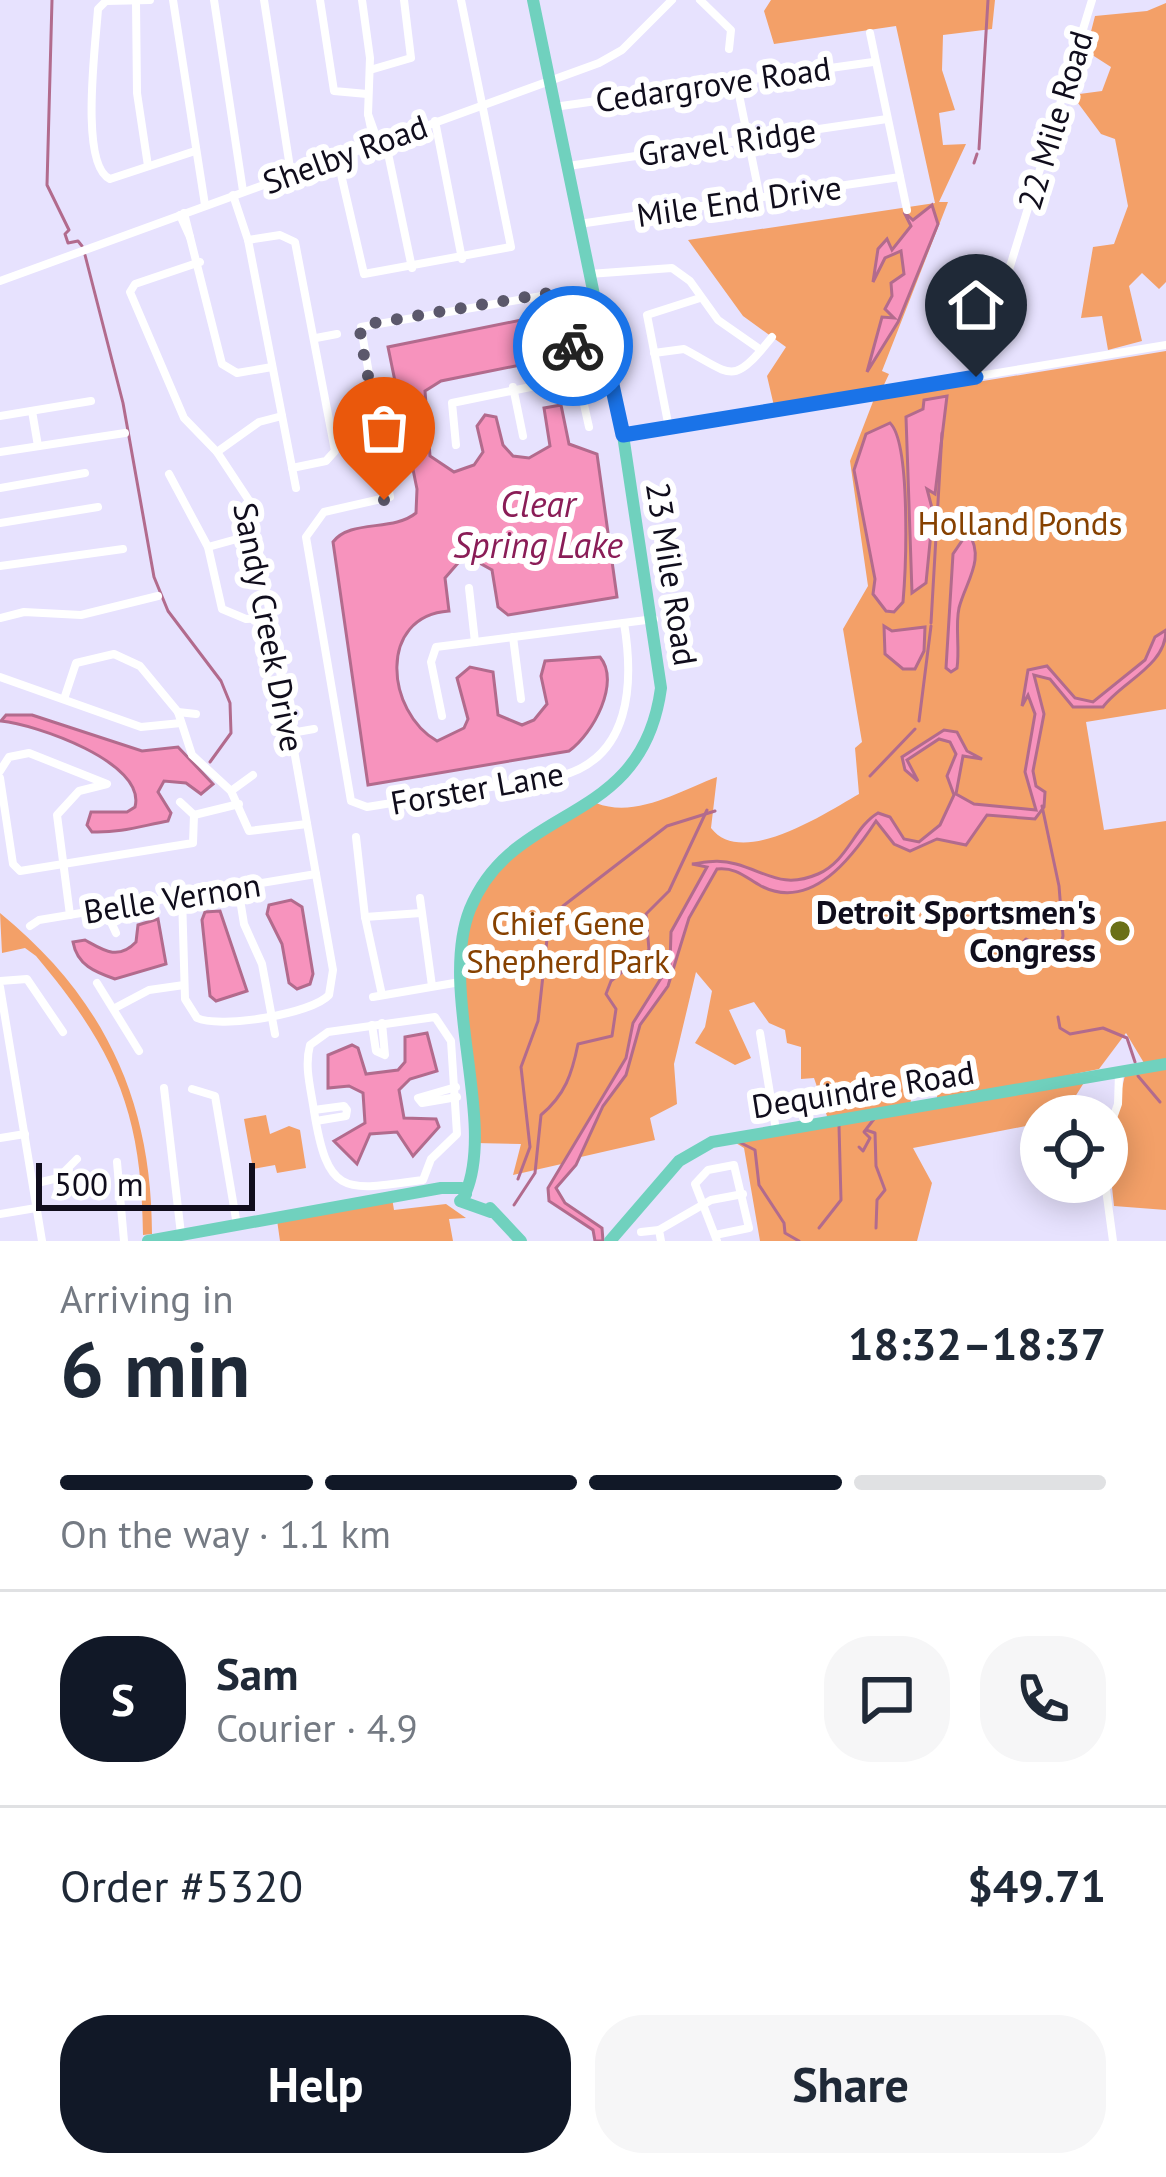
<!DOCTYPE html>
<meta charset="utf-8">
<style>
body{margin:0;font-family:"PT Sans",sans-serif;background:#f6f6f7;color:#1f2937;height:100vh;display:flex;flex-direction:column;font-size:45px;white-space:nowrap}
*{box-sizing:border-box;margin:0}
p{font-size:39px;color:#747a83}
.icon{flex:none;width:66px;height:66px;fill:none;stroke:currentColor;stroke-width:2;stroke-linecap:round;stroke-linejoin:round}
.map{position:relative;height:1241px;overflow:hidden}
.sheet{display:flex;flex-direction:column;background:#fff;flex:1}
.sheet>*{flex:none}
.buttons{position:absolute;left:1020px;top:1095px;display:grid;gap:24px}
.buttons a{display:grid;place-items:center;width:108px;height:108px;border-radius:50%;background:#fff;box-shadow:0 6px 30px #0003;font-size:60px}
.scale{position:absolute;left:36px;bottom:30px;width:219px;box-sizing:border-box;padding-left:12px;border:6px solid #100d1c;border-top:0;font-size:33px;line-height:42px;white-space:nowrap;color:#100d1c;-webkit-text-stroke:9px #fff;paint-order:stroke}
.pin{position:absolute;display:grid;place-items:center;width:102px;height:102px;color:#fff;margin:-123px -51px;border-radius:50% 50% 50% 0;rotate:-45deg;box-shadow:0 0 12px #0007}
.pin .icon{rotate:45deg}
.courier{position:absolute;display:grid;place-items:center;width:120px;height:120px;margin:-60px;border:9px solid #1a73e8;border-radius:50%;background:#fff;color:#222;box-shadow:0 3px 15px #0007}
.head em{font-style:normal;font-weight:700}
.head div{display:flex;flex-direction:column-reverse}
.head{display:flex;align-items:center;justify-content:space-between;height:204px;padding:0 60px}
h1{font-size:78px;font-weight:700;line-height:90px}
.bar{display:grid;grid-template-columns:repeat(4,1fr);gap:18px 12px;align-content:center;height:144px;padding:0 60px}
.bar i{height:15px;border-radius:9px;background:#e0e1e3}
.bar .active{background:#111827}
.bar p{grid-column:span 4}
.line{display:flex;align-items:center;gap:30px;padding:0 60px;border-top:3px solid #e0e1e3}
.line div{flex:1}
.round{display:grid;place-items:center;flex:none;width:126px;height:126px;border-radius:48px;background:#f6f6f7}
.button{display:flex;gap:24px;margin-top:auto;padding:24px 60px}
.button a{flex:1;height:138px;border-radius:48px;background:#111827;color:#fff;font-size:48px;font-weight:700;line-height:138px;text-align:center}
.button a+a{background:#f6f6f7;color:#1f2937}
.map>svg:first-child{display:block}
.green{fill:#f3a068}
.water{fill:#f793bd;stroke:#b26b8d;stroke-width:3}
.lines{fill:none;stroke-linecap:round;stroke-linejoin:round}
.stream{stroke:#b26b8d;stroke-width:3}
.minor{stroke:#fff;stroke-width:8}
.major{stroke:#70d1be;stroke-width:12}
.done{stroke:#5b586b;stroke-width:12;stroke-dasharray:0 21.6}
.route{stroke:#1a73e8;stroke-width:15}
.poi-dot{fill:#6a7017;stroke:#fff;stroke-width:4.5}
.labels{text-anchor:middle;stroke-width:12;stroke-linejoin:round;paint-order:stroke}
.street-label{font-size:33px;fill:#100d1c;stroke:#fff}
.park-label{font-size:33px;fill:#864100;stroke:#fff}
.poi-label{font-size:33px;font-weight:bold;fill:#100d1c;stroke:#fff;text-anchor:end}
.water-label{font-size:36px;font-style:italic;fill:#8a1d57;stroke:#fff}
</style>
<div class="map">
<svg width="1166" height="1241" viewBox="0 0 1166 1241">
<rect width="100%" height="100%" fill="#e7e2fe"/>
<g class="green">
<path d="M 771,0 L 995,0 L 992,29 L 943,35 L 942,70 L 955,110 L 939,113 L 943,145 L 966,144 L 939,202 L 948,202 L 882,371 L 889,374 L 882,389 L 774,406 L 767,376 L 786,347 L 743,316 L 688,240 L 935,203 L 896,26 L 774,44 L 764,11 Z"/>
<path d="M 1166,3 L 1166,282 L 1159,289 L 1142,273 L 1129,286 L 1142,341 L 1108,350 L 1102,316 L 1081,318 L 1093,247 L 1114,244 L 1128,206 L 1115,139 L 1101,134 L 1072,95 L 1102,91 L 1111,67 L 1086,51 L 1095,16 L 1147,11 Z"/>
<path d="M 1166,351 L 1166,709 L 1086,722 L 1104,830 L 1166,821 L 1166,1059 L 1144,1063 L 1126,1033 L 1099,1069 L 937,1102 L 937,1070 L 915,1073 L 910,1106 L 828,1119 L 814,1078 L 801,1079 L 801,1047 L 787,1043 L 785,1030 L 769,1023 L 754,1002 L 729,1010 L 751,1058 L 735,1065 L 695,1043 L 705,1027 L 712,991 L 696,972 L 674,1064 L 677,1104 L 650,1118 L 655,1140 L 572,1159 L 612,1084 L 566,1163 L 513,1175 L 521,1144 L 475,1143 C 469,1057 434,924 508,857 C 532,836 568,820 596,803 C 636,819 681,790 717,777 L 711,828 C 742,869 827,812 859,794 L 855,748 L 862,742 L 843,629 L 868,586 L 850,461 L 874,399 Z"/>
<path d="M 0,913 C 104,998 152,1100 152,1234 L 143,1235 C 142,1112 115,1050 36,956 L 25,948 L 2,953 Z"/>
<path d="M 1166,1068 L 1166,1210 L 1114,1206 L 1108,1149 L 1125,1075 Z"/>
<path d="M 1085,1081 L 1063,1116 L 1041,1116 L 1041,1123 L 913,1148 L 932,1183 L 917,1241 L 760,1241 L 744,1148 L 736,1143 Z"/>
<path d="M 266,1115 L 270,1134 L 289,1126 L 300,1130 L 306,1168 L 277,1173 L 275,1165 L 253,1169 L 244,1119 Z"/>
<path d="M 392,1198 L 394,1210 L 446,1204 L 466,1218 L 449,1219 L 453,1241 L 280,1241 L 277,1220 Z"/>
</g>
<g class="water">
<path d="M 932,205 L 938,224 L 898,322 L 867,372 L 882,317 L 894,318 L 885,309 L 892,296 L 891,283 L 904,274 L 901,251 L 885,258 L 873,282 L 878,249 L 887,239 L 892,250 L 911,226 L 904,212 L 913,220 Z"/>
<path d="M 541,316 L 555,358 L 441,381 L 425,391 L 430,456 L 454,472 L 474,465 L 483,452 L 477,426 L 485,415 L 496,417 L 503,445 L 513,456 L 529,458 L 550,446 L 544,408 L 561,405 L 569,444 L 597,454 L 617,597 L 508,615 L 498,607 L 492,570 L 465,555 L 445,578 L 449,611 C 377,616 386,712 437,741 L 464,728 L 468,719 L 457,678 L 470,667 L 493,672 L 498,715 L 522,725 L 534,720 L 547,704 L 541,676 L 545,661 L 600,657 C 621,682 593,734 569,751 L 368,785 L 333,542 C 350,519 393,532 416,513 L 417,489 L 388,347 Z"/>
<path d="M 947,396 L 935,494 L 927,489 L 933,512 L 926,583 L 912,593 L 906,417 L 923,409 L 924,400 Z"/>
<path d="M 890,423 C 911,443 906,568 903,602 L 894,612 L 886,611 L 873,594 L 875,579 L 854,470 L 866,434 Z"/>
<path d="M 968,532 C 986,559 966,581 959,608 C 955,626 960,649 957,668 L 951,672 L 946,668 L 953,554 Z"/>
<path d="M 884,626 L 892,631 L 925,627 L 924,651 L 915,669 L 903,669 L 885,654 Z"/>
<path d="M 1166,630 C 1166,666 1121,682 1103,707 L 1073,707 L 1050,679 L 1034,675 L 1044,714 L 1033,771 L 1036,786 L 1045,792 L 1044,807 L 1035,819 L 987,815 L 966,845 L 937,839 L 910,851 L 894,844 L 876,821 C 853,856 812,912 761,886 C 745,877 736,867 717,869 L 689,918 L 668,986 L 640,1025 L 626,1075 L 603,1106 L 576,1165 L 556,1188 L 565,1203 L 602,1228 L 603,1241 L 595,1241 L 593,1230 L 549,1201 L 548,1188 L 626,1058 L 633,1023 L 670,964 L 671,932 L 707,867 L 692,864 C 707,862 719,859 736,864 C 768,873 783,889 818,874 C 848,861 854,827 878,813 L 890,817 L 904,839 L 919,842 L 940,825 L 954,795 L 947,776 L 956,754 L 950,742 L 939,739 L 907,760 L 918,781 L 905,770 L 902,757 L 944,730 L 957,732 L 967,751 L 982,759 L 963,756 L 956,794 L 974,804 L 1036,810 L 1025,772 L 1035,714 L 1028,695 L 1022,706 L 1028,670 L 1047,666 L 1075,698 L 1093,702 L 1145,660 L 1155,637 Z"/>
<path d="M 32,715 L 142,751 L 178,747 L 213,784 L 201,794 L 186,783 L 164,781 L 158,792 L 171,813 L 168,821 C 141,826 121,833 92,832 L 87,825 L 91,812 L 127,812 L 135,807 C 147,762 34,724 1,721 L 6,715 Z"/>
<path d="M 291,900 L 302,907 L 313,974 L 310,984 L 297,989 L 289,983 L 282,944 L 267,914 L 269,905 Z"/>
<path d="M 220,911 L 247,991 L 216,1001 L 210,996 L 202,920 L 205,912 Z"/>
<path d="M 158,919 L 166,964 L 115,979 C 95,972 77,965 73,942 L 85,940 C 103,950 118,961 136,942 L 138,925 Z"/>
<path d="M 427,1033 L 437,1071 L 410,1079 L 399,1090 L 404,1118 L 436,1119 L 439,1127 L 413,1156 L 397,1132 L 370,1134 L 357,1164 L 334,1141 L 365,1123 L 363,1093 L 349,1086 L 328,1088 L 328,1055 L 352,1045 L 358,1048 L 366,1074 L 398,1070 L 405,1062 L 405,1037 Z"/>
</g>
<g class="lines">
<g class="stream">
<path d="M 52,0 L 47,185 L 69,230 L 65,234 L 68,243 L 78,241 L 82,246"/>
<path d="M 979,149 L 988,0"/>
<path d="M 974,163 L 977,154"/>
<path d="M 85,255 L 123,403 L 154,577 L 168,611 L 221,681 L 230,703 L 231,733 L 210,762"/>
<path d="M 931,623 L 942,433"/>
<path d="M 919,721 L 931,626"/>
<path d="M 870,776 L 915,729"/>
<path d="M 1015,951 L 1026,939 L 1040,946 L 1061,943 L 1063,936 L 1059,886 L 1042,806"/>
<path d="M 1058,1017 L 1060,1028 L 1070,1034 L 1103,1028 L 1127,1038 L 1135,1062"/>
<path d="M 1138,1076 L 1160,1102"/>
<path d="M 866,1130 L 875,1133 L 876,1166 L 885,1190 L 877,1200 L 876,1228"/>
<path d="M 741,1143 L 755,1150 L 759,1185 L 784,1223 L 785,1233 L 799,1241"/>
<path d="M 859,1147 L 863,1151 L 870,1138 L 864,1132 L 874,1119"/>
<path d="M 518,1179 L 530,1147 L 521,1067 L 538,1021 L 547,939 L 563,906 L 667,826 L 715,811"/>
<path d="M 514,1205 L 535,1173 L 541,1115 C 565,1095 572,1074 578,1044 L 612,1036 L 616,1009 L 606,994 L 611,981 L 649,950 L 646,914 L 669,891 L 707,810"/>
<path d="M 819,1228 L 841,1200 L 839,1126"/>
</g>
<g class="minor">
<path d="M 150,0 L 106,1 L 98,9 C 96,42 79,165 110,179 L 195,151"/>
<path d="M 173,0 L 205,205"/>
<path d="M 214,0 L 243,191"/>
<path d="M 264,0 L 291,174"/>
<path d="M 320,0 L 334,91 L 367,94"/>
<path d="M 362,0 L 370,58 L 368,114"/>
<path d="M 700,0 L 731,30 L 729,49"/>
<path d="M 136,2 L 137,93 L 148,166"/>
<path d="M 870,33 L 907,210"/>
<path d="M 370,70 L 411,58 L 404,0"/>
<path d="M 736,80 L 760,198"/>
<path d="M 554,107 L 873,62"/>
<path d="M 435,121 L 462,259"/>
<path d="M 385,139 L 412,268"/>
<path d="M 374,143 L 368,114 L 378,142"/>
<path d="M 337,157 L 364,274 L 511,247 L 461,0"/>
<path d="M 568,166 L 887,119"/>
<path d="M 233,195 L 248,240 L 296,488"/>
<path d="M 180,215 L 190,237 L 184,213"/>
<path d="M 579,224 L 900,177"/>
<path d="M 190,237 L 222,364 L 237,373 L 272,367"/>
<path d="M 248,240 L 280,235 L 295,242 L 335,451 L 326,461 L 292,468"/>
<path d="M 589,274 L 672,268 L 690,281 L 718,320 L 761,350"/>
<path d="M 0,281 L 599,63 L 622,50 L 672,0"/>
<path d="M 316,338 L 337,334"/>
<path d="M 654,353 L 684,349 C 733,375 732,387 772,337"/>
<path d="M 976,377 L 1092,0"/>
<path d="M 513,387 L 523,436"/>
<path d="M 32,411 L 38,446"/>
<path d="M 0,416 L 91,401"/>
<path d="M 589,427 L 559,293 L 361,327 L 390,497 L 324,512 L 306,537 L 351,801 L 367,807 L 560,776 C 631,758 634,683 624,623"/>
<path d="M 669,428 L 647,315 L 700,298"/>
<path d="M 623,435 L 1166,345"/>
<path d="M 456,445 L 452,403 L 609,371"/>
<path d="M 0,452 L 125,433"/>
<path d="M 217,452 L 259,422 L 282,416"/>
<path d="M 169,474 L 208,547 L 222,609 L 246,619 L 271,618"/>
<path d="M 0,488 L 85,473"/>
<path d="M 0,523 L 98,507"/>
<path d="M 208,547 L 255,534"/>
<path d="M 0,566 L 123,549"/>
<path d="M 469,588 L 475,642"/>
<path d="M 0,618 L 24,612 L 81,615 L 158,596"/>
<path d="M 513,637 L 521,699"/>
<path d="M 0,677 L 141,727 L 181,723"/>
<path d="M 64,699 L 76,663 L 114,654 L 140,666 L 178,712 L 192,755 L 231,791 L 249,831 L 307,824"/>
<path d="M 178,712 L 196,714"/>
<path d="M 442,716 L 431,662 L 436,647 L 654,619"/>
<path d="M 291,733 L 314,729"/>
<path d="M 0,771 L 9,757 L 29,753 L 107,784 L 79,791 L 57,815 L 70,915"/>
<path d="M 0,778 L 13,864 L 20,871 L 193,843 L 194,815 L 180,802"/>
<path d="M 231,791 L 253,775"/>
<path d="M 194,815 L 239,804"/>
<path d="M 356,837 L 365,917 L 382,995"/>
<path d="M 238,887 L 244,924 L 262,964 L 275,1034"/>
<path d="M 182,896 L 185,999 L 197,1018 C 220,1029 312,1014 329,995 L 333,970 L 250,502 L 217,452 L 184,418 L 130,292 L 135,284 L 200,262"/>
<path d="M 420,898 L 432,986"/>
<path d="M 105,909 L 116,933"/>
<path d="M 365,917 L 421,913"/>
<path d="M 30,926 L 39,920 L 316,874"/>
<path d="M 0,981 L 27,979 L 63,1032"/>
<path d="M 97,983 L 139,1051"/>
<path d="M 0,987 L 42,1241"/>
<path d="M 373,997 L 460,982"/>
<path d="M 115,1008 L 149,990 L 184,985"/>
<path d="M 435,1017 L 451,1041 L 457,1134 L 431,1159 L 423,1180 C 344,1191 328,1197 314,1111 C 311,1089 304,1067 310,1045 L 328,1032 Z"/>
<path d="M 372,1025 L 376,1051 L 385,1055 L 382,1023"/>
<path d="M 760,1033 L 776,1130"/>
<path d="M 456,1087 L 418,1098 L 422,1103 L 457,1097"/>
<path d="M 164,1088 L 181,1234"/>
<path d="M 192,1089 L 215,1096 L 237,1225"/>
<path d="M 314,1110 L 344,1106 L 347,1110 L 346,1116 L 316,1121"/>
<path d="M 1107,1135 L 1118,1104 L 1119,1073"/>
<path d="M 0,1138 L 25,1134"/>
<path d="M 117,1162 L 124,1241"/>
<path d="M 1105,1182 L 1113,1241"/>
<path d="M 33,1184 L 58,1178 L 77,1159"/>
<path d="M 0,1214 L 36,1208"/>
<path d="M 641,1232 L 659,1230"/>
<path d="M 715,1235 L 749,1228 L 734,1165 L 708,1170 L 695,1184 L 717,1241"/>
<path d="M 661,1241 L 659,1230 L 711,1200 L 743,1194"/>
</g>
<g class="major">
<path d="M 466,1192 C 496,1119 438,990 470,909 C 514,801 642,829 661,688 L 623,435 L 533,0"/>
<path d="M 460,1201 L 491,1212"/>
<path d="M 490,1208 L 521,1241"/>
<path d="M 148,1241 L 441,1188 L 462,1188 L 466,1194 L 461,1201"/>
<path d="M 610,1241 L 679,1161 L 712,1142 L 1166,1064"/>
</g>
</g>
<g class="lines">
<path class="done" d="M 384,500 L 391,494 L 360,335 L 363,325 L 555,292 L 563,299 L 573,346"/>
<path class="route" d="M 573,346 L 579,375 L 609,371 L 623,435 L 976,377"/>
</g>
<circle class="poi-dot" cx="1120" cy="931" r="12"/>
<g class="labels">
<g class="street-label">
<text transform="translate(713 84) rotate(-8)" y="12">Cedargrove Road</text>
<text transform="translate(1055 120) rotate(-73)" y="12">22 Mile Road</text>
<text transform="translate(727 142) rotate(-8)" y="12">Gravel Ridge</text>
<text transform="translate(345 154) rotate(-20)" y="12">Shelby Road</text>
<text transform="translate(739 201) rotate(-8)" y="12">Mile End Drive</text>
<text transform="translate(672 574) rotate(81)" y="12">23 Mile Road</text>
<text transform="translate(269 627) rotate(79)" y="12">Sandy Creek Drive</text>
<text transform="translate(477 788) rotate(-10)" y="12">Forster Lane</text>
<text transform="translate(172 898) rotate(-9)" y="12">Belle Vernon</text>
<text transform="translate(863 1089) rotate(-9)" y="12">Dequindre Road</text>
</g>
<g class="park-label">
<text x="1020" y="535">Holland Ponds</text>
<text x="568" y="935">Chief Gene<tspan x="568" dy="38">Shepherd Park</tspan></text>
</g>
<g class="poi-label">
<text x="1096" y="924">Detroit Sportsmen's<tspan x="1096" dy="38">Congress</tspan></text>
</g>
<g class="water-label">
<text x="538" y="517">Clear<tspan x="538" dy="41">Spring Lake</tspan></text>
</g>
</g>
</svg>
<div class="buttons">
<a><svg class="icon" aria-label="locate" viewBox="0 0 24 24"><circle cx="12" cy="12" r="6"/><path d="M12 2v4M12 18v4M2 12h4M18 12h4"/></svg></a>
</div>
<div class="scale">500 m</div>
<div class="pin" style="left:384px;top:500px;background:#ea580c"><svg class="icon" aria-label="bag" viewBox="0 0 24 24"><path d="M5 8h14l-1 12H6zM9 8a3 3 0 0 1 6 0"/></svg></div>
<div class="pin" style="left:976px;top:377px;background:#1f2937"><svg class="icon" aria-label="home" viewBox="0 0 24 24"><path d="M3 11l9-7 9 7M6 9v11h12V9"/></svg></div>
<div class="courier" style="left:573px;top:346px"><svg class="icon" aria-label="bike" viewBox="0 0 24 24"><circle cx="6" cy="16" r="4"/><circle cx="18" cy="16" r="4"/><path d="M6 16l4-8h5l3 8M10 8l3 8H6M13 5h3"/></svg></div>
</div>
<section class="sheet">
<div class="head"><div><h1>6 min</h1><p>Arriving in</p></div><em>18:32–18:37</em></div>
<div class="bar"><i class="active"></i><i class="active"></i><i class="active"></i><i></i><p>On the way · 1.1 km</p></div>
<div class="line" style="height:216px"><b class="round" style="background:#111827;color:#fff">S</b><div><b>Sam</b><p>Courier · 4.9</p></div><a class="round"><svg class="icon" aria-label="chat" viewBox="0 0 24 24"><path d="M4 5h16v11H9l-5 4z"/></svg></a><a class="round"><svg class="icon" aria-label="phone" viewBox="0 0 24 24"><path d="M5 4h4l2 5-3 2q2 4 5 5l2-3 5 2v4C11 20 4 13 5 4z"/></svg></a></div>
<div class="line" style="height:156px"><div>Order #5320</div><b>$49.71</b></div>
<div class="button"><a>Help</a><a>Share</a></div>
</section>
